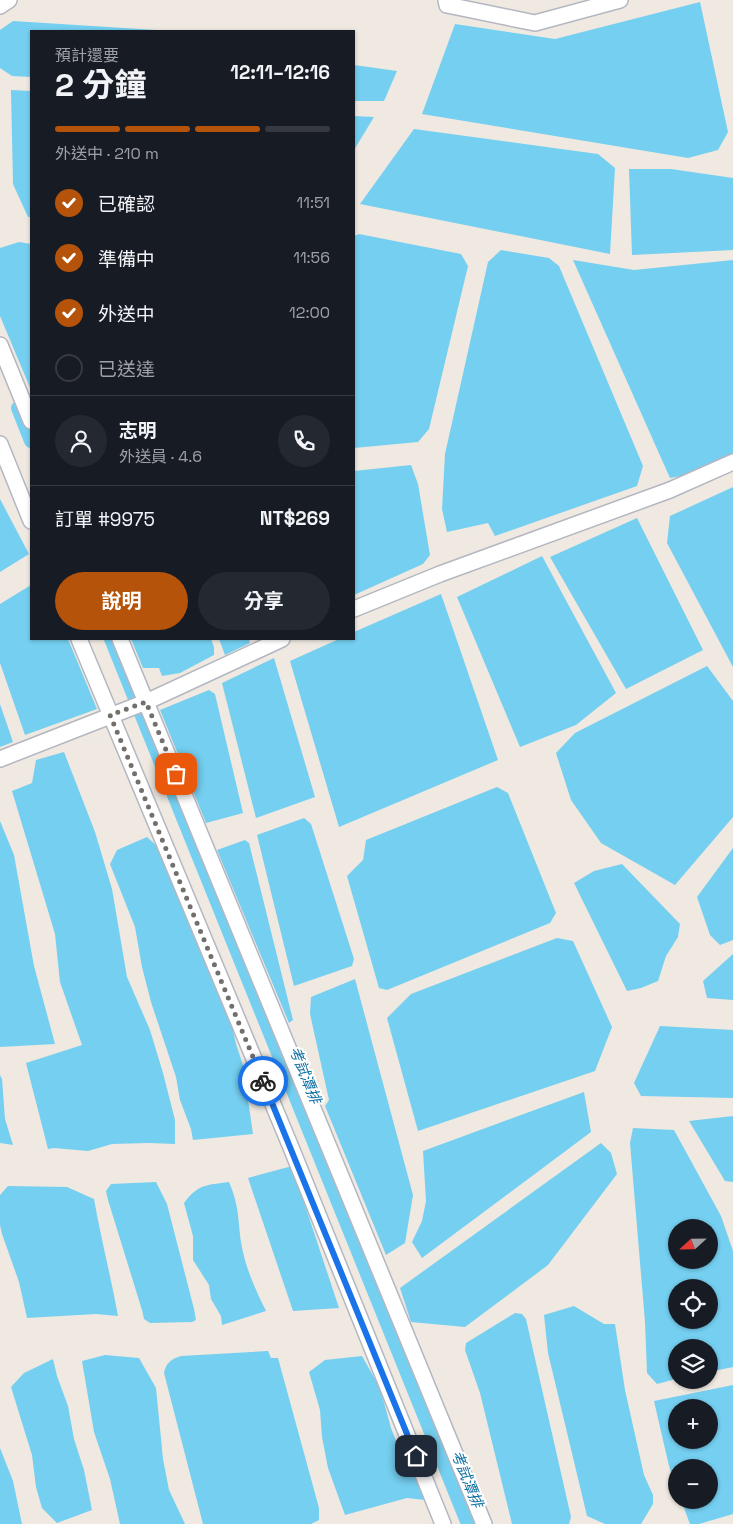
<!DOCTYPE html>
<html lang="zh-TW">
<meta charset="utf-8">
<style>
body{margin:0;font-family:"Space Grotesk","Noto Sans TC",sans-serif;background:#242831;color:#f1f3f6;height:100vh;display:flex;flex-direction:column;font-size:19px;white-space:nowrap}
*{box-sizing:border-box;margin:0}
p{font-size:16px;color:#9ea1a6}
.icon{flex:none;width:28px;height:28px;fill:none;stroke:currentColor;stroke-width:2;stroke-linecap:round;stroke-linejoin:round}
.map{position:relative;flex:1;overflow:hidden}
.details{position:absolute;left:30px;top:30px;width:325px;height:610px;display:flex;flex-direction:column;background:#171b24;border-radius:0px;box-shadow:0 1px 4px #0004}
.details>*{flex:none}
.needle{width:32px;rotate:248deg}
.fabs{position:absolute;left:668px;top:1219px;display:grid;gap:10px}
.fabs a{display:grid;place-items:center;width:50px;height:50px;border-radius:50%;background:#171b24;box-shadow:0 1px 4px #0004;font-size:25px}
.pin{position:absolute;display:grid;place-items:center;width:42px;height:42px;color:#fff;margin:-21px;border-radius:10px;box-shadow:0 2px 8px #0006}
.courier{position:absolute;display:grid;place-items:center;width:50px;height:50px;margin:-25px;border:4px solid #1a73e8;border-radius:50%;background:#fff;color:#222;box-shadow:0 1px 6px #0007}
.head em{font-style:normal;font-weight:700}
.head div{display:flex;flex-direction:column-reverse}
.head{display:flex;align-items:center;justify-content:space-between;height:85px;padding:0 25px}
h1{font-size:32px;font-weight:700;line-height:38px}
.bar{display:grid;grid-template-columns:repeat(4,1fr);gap:8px 5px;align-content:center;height:60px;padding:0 25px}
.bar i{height:6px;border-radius:4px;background:#363941}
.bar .active{background:#b45309}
.bar p{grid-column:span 4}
.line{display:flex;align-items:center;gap:12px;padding:0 25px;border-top:1px solid #363941}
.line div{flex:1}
.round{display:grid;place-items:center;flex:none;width:52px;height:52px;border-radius:26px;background:#242831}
ol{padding:0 25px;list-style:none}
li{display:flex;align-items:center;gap:15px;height:55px}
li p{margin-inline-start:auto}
li .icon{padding:5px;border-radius:50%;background:#b45309;color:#fff;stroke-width:4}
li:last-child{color:#9ea1a6}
li i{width:28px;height:28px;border:2px solid #363941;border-radius:50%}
.cta{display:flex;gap:10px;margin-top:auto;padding:10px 25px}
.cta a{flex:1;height:58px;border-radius:30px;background:#b45309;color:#fff;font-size:20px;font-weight:700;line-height:58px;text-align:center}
.cta a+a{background:#242831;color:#f1f3f6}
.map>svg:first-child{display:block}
.water{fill:#75cff0;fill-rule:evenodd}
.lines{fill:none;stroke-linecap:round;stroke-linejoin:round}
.canal{stroke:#75cff0;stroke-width:14}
.minor-casing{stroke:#b4b7c1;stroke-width:18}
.minor{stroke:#fff;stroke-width:15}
.done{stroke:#726f6d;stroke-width:5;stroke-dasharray:0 9}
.route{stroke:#1a73e8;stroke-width:6}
.labels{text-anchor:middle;stroke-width:4;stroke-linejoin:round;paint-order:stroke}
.water-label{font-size:15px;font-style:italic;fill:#0d6fa3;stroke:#fff}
</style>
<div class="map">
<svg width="733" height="1524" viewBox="0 0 733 1524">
<rect width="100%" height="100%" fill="#efe9e1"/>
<g class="water">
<path d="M 700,2 L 728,132 L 718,150 L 688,158 L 422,114 L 455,24 L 555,39 Z"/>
<path d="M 13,21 L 156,30 L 156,31 L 31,31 L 31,77 L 12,76 L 0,68 L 0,30 Z"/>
<path d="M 354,65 L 397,71 L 384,101 L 354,101 Z"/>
<path d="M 11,90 L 31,91 L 31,217 L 28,217 L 13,184 Z"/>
<path d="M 354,116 L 374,117 L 354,150 Z"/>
<path d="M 414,129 L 598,154 L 615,168 L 610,254 L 360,204 Z"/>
<path d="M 629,169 L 671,169 L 733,178 L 733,250 L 632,255 Z"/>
<path d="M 359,234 L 461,254 L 468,266 L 429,429 L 418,442 L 354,448 L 354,236 Z"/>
<path d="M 19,242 L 31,244 L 31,390 L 0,316 L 0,248 Z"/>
<path d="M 501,250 L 549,258 L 559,266 L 643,466 L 637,486 L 495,536 L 488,523 L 447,532 L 442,509 L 445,454 L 488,262 Z"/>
<path d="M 573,260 L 634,270 L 733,260 L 733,454 L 688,475 L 670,478 Z"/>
<path d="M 411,465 L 418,484 L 430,555 L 423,564 L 354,595 L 354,471 Z"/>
<path d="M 733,487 L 733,667 L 667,543 L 670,516 Z"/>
<path d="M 0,499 L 29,554 L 0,572 Z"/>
<path d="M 637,518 L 703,650 L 626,689 L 550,557 Z"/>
<path d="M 542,556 L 616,693 L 576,725 L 520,747 L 457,597 Z"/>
<path d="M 31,585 L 31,639 L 68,639 L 97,709 L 25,735 L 0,663 L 0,604 Z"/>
<path d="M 441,594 L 498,760 L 339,827 L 290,661 L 339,639 L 354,639 L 354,632 Z"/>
<path d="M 131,639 L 211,639 L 214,647 L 214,655 L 180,673 L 162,676 L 159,668 L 143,668 Z"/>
<path d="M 219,639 L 249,639 L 250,643 L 225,655 Z"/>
<path d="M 274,658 L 315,797 L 256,818 L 222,683 Z"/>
<path d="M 707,666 L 733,701 L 733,817 L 675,885 L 601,843 L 571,800 L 556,753 L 575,733 Z"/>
<path d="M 209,690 L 215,694 L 243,813 L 206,823 L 160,710 Z"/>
<path d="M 0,704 L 13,742 L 0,747 Z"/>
<path d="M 64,752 L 95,832 L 112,889 L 127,977 L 150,1030 L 163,1073 L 175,1120 L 175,1144 L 149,1143 L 112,1144 L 88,1151 L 54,1148 L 48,1149 L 26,1063 L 82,1045 L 60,982 L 55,934 L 12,791 L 32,783 L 36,760 Z"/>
<path d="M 497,787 L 508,793 L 556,913 L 550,923 L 387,990 L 379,988 L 347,876 L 363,860 L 366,840 Z"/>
<path d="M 304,818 L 311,824 L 354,959 L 352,966 L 294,986 L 257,835 Z"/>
<path d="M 0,821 L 14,855 L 34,966 L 55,1044 L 0,1047 Z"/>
<path d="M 147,837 L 160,849 L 230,1017 L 236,1044 L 243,1065 L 253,1134 L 193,1140 L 191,1129 L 180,1100 L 176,1077 L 151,1002 L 142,967 L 135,927 L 110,864 L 117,850 Z"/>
<path d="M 245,840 L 249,843 L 293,1020 L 289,1023 L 217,850 Z"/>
<path d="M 733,848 L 733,940 L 720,945 L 710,935 L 697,897 Z"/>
<path d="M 622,864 L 680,924 L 678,937 L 666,956 L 658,981 L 641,988 L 627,991 L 574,883 L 594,871 Z"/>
<path d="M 557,938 L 573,941 L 612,1027 L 595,1071 L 418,1131 L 387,1018 L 411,994 Z"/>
<path d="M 733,954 L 733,1000 L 707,998 L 703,981 Z"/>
<path d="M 355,979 L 413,1195 L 405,1243 L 386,1255 L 325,1106 L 329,1100 L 310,1014 L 311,997 Z"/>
<path d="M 660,1026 L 733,1030 L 733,1098 L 641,1096 L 634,1083 Z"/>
<path d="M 0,1075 L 2,1079 L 5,1119 L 13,1145 L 0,1143 Z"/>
<path d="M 584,1092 L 591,1132 L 422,1258 L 412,1242 L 422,1221 L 426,1201 L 423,1151 Z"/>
<path d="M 733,1116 L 733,1182 L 725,1181 L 689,1121 Z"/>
<path d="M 633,1128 L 674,1130 L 721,1216 L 733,1251 L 733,1367 L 709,1372 L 709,1348 L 676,1348 L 676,1379 L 657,1384 L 647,1373 L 645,1322 L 630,1143 ZM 676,1228 L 709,1228 L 709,1260 L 676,1260 ZM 676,1288 L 709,1288 L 709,1320 L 676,1320 Z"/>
<path d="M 601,1143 L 611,1153 L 617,1174 L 548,1265 L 465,1327 L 411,1322 L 400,1288 Z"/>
<path d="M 292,1166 L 339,1308 L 293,1311 L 248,1178 Z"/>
<path d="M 156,1182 L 167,1204 L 194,1309 L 196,1320 L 192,1322 L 150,1323 L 144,1319 L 142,1310 L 108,1200 L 106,1191 L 111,1184 Z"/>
<path d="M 229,1182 C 239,1205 238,1219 241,1242 C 245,1267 255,1289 266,1311 L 222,1325 L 221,1316 L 211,1299 L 209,1285 L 193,1260 L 193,1236 L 184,1203 C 198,1184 207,1185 229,1182 Z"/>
<path d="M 8,1186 L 67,1187 L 94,1199 C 101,1239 111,1277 118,1316 L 96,1314 L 27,1318 L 19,1282 L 2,1234 L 0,1225 L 0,1195 Z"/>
<path d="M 574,1306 L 604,1324 L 615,1324 L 625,1390 L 644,1475 L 653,1495 L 653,1504 L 641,1524 L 605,1524 L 587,1516 L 548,1353 L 544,1315 Z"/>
<path d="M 515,1313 L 522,1314 L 526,1319 L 571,1517 L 569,1524 L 512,1524 L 480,1393 L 465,1350 L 466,1343 Z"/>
<path d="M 268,1351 L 271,1358 L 278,1358 L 319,1508 L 319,1520 L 311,1524 L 203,1524 L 164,1373 C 166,1363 171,1359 181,1356 Z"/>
<path d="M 105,1355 L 139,1358 L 156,1388 L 163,1459 L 169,1490 L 185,1524 L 120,1524 L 110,1479 L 94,1432 L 82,1361 Z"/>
<path d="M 362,1356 L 380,1388 L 391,1428 L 406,1466 L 434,1501 L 407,1498 L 345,1515 L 328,1468 L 322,1437 L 320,1410 L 309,1372 L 325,1360 Z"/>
<path d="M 53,1359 L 57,1376 L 68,1406 L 74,1439 L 84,1470 L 92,1510 L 57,1523 L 42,1508 L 36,1487 L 32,1455 L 11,1387 L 24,1373 Z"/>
<path d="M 733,1385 L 733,1514 L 699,1524 L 690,1524 L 681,1500 L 709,1500 L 709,1468 L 676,1468 L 676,1487 L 669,1466 L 654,1401 ZM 676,1408 L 709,1408 L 709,1440 L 676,1440 Z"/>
<path d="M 0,1448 L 13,1481 L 22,1524 L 0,1524 Z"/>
</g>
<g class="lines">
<g class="canal">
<path d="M 18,408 L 31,441"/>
<path d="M 111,639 L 468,1524"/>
</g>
<defs>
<g id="minor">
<path d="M 446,0 L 447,5 L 535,23 L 620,0"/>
<path d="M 0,6 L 9,0"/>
<path d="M 0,345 L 31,421"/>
<path d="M 0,444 L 31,521"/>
<path d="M 354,609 L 440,574 L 670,490 L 733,462"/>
<path d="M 79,639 L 290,1145 L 443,1524"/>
<path d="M 120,639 L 484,1524"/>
<path d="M 0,759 L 146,702 L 282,639"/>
</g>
</defs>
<use href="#minor" class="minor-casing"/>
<use href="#minor" class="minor"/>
</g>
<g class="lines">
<path class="done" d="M 176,774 L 146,702 L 110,715 L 263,1081"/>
<path class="route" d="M 263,1081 L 416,1456"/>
</g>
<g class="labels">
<g class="water-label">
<text transform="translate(305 1075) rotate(68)" y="5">考試潭排</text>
<text transform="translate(467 1479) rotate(68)" y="5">考試潭排</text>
</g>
</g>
</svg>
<div class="fabs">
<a><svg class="needle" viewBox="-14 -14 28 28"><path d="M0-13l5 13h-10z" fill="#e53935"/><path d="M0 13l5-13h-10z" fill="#9ea1a6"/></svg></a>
<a><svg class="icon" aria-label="locate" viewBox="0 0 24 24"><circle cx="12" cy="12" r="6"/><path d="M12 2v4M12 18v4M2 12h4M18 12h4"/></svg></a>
<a><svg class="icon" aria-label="layers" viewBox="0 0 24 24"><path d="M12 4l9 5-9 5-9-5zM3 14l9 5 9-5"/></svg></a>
<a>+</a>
<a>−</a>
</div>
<div class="pin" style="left:176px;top:774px;background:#ea580c"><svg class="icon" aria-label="bag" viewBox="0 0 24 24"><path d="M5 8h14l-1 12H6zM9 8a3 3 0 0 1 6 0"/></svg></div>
<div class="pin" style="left:416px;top:1456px;background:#1f2937"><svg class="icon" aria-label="home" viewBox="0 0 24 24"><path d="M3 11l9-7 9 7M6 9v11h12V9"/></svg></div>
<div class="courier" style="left:263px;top:1081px"><svg class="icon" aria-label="bike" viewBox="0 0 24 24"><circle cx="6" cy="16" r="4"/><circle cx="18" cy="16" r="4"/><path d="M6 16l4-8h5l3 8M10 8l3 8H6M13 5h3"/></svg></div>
<section class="details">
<div class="head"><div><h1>2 分鐘</h1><p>預計還要</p></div><em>12:11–12:16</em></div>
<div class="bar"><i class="active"></i><i class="active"></i><i class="active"></i><i></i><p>外送中 · 210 m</p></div>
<ol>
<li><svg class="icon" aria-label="check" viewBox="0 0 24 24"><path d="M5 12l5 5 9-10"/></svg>已確認<p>11:51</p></li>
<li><svg class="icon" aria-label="check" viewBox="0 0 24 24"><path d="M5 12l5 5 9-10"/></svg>準備中<p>11:56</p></li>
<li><svg class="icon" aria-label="check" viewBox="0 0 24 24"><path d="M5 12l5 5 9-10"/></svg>外送中<p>12:00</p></li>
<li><i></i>已送達</li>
</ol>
<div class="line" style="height:90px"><a class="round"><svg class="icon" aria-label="person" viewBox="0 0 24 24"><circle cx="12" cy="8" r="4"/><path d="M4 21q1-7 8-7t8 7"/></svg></a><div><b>志明</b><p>外送員 · 4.6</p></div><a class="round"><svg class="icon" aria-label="phone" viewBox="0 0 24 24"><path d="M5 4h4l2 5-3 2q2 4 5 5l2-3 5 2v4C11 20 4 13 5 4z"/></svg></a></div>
<div class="line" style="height:65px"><div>訂單 #9975</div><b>NT$269</b></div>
<div class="cta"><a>說明</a><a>分享</a></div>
</section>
</div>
